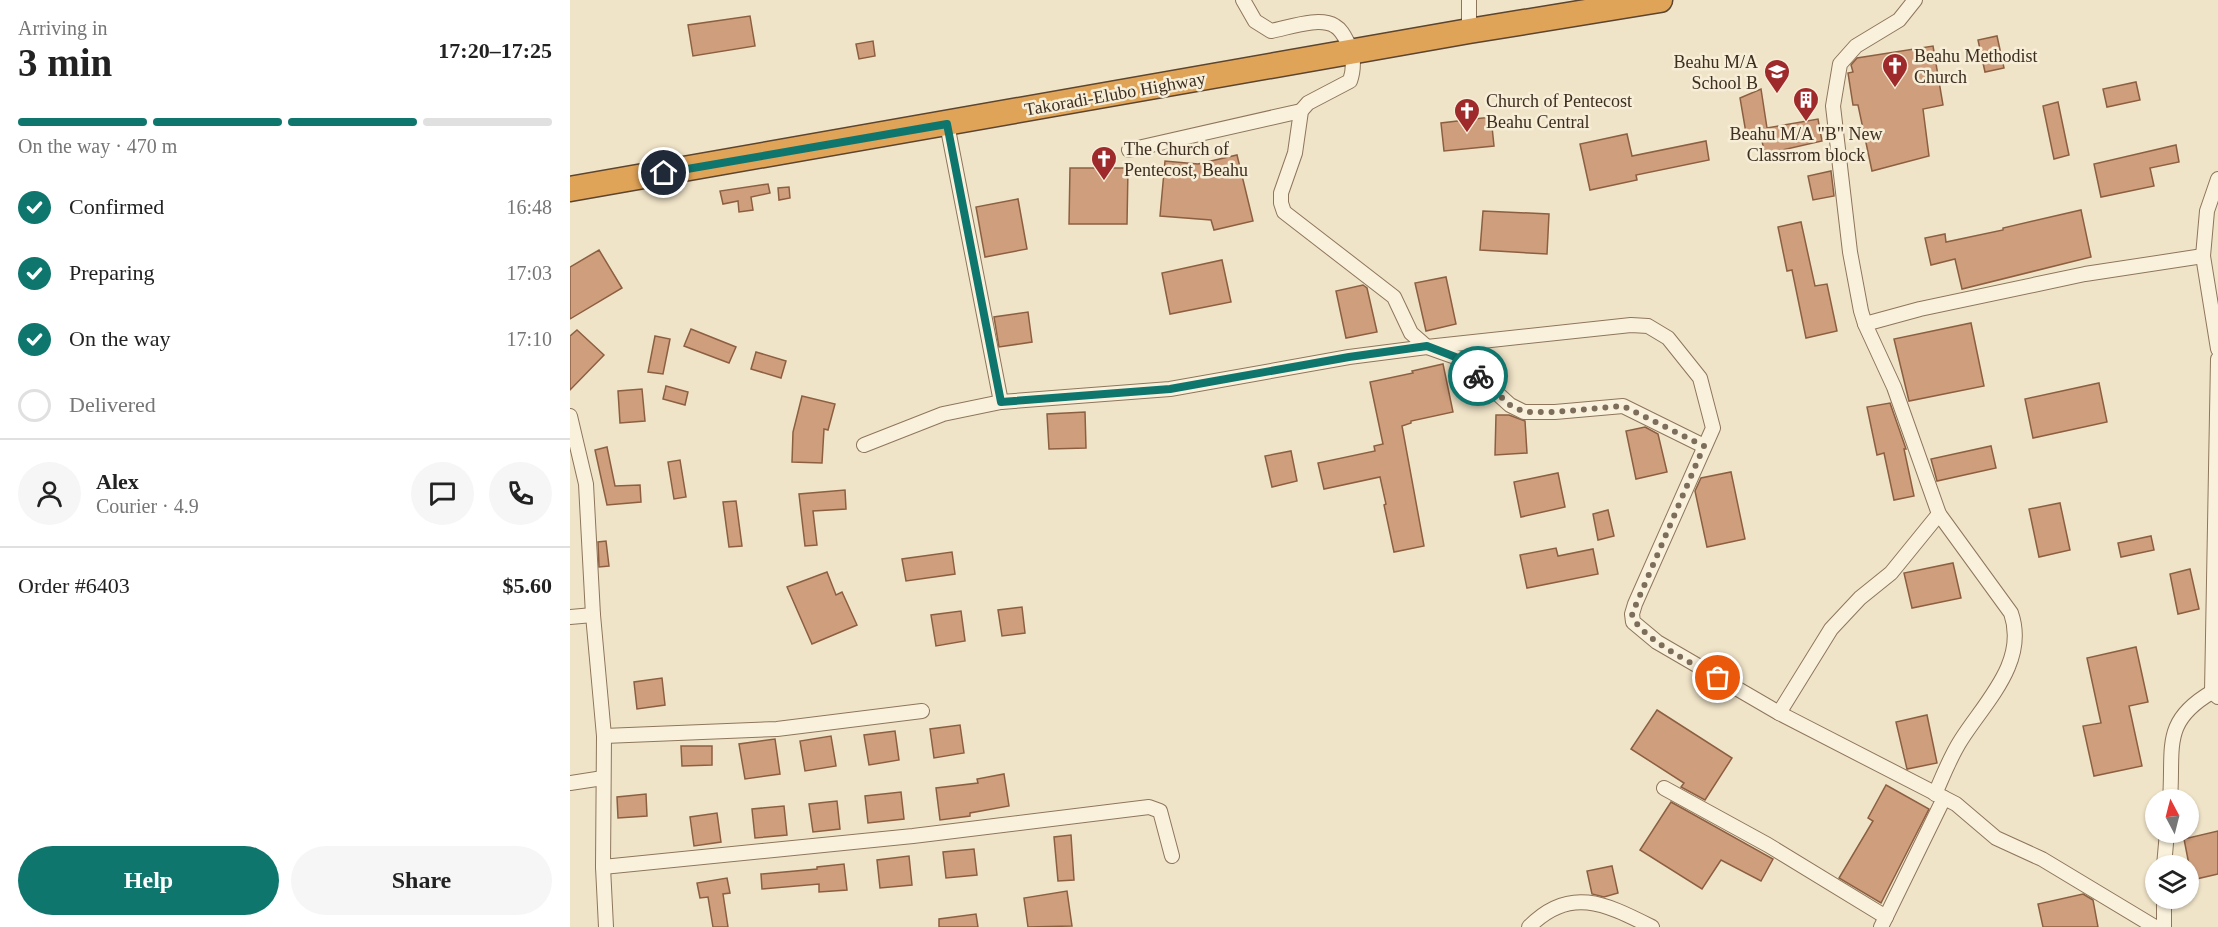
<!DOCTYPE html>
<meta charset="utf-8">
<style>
body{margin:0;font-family:"Times New Roman",serif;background:#f6f6f6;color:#222;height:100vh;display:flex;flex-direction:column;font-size:22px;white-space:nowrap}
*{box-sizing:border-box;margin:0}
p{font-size:20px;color:#767676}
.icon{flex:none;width:33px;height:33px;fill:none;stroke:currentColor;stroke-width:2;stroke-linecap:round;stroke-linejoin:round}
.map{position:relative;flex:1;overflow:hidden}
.side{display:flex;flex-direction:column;background:#fff;width:570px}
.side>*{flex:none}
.needle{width:39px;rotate:353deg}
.buttons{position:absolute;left:1575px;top:789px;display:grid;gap:12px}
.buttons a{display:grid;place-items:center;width:54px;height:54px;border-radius:50%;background:#fff;box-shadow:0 2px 4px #0004;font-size:30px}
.pin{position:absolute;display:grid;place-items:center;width:51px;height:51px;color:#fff;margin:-26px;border:3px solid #fff;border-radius:50%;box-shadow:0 2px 6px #0007}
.courier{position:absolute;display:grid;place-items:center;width:60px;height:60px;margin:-30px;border:4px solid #0f766e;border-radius:50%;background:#fff;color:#222;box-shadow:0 2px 8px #0007}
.headline em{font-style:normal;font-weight:600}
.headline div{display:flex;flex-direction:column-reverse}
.headline{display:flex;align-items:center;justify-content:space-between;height:102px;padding:0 18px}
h1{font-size:39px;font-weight:600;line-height:45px}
.bar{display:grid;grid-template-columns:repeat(4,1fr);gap:9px 6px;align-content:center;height:72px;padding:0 18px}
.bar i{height:8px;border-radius:4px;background:#e0e0e0}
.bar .selected{background:#0f766e}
.bar p{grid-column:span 4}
.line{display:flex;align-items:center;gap:15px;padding:0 18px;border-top:2px solid #e0e0e0}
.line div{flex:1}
.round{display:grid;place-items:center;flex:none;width:63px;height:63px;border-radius:32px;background:#f6f6f6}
ol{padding:0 18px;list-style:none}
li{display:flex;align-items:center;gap:18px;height:66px}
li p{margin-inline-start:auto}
li .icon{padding:6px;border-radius:50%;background:#0f766e;color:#fff;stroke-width:4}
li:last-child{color:#767676}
li i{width:33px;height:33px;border:3px solid #e0e0e0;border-radius:50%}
.cta{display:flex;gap:12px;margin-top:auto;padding:12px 18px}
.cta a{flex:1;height:69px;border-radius:36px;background:#0f766e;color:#fff;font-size:24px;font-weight:600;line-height:69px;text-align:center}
.cta a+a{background:#f6f6f6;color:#222}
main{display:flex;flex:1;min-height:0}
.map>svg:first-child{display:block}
.building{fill:#cf9f7d;stroke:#8d5f41;stroke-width:1.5}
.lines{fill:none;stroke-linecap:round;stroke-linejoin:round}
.street-casing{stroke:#8d765c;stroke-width:16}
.highway-casing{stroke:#5b4430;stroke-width:27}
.street{stroke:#faf1dc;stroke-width:14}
.highway{stroke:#e0a458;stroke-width:24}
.done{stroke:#7c6e5b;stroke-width:6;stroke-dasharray:0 10.8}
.route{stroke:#0f766e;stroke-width:8}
.labels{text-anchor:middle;stroke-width:5;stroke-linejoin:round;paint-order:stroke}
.poi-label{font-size:18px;fill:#3d2e20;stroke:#f7eed8;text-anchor:start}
.street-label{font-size:18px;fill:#3d2e20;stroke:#f7eed8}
</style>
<main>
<section class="side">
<div class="headline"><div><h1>3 min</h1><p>Arriving in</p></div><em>17:20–17:25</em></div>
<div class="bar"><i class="selected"></i><i class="selected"></i><i class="selected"></i><i></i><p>On the way · 470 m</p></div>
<ol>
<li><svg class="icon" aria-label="check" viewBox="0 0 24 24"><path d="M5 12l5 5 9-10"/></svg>Confirmed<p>16:48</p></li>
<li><svg class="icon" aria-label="check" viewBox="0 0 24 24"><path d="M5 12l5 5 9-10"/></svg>Preparing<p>17:03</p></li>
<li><svg class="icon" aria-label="check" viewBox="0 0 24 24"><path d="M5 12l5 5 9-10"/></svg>On the way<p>17:10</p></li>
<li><i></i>Delivered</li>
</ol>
<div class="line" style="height:108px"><a class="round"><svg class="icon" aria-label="person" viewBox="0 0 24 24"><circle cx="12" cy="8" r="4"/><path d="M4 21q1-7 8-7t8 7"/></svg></a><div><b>Alex</b><p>Courier · 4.9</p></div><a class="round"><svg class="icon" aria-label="chat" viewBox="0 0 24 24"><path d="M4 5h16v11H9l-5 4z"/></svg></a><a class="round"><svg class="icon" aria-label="phone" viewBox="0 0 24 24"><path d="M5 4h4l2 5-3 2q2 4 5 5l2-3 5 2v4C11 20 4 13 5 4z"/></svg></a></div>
<div class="line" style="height:78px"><div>Order #6403</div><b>$5.60</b></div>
<div class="cta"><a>Help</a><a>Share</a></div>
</section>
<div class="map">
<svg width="1648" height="927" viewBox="0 0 1648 927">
<rect width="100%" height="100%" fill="#f0e4c8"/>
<g class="building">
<path d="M 180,16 L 185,46 L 123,56 L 118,25 Z"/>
<path d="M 1427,36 L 1434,68 L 1415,72 L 1408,40 Z"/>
<path d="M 303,41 L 305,56 L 289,59 L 286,44 Z"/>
<path d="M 1363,46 L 1373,105 L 1353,109 L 1359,156 L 1302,171 L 1288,105 L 1283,105 L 1278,73 L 1283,72 L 1281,65 L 1287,58 Z"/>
<path d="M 1566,82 L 1570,100 L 1537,107 L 1533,89 Z"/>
<path d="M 1191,89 L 1197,128 L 1248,119 L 1252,141 L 1195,154 L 1191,137 L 1177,139 L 1170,98 Z"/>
<path d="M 1488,102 L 1499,155 L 1484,159 L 1473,106 Z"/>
<path d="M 921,117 L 924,146 L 874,151 L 871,123 Z"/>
<path d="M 1057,134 L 1062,156 L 1136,141 L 1139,160 L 1066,175 L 1067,180 L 1020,190 L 1010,144 Z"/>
<path d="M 1606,145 L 1609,162 L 1580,168 L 1584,186 L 1531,197 L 1524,164 Z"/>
<path d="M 667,155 L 683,221 L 644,230 L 641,220 L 590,216 L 595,161 L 628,164 Z"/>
<path d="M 500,168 L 558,168 L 557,224 L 499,224 Z"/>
<path d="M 1261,171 L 1264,196 L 1243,200 L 1238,176 Z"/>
<path d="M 198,184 L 200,193 L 181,197 L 183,210 L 169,212 L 168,201 L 153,204 L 150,191 Z"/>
<path d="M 219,187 L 220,198 L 209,200 L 208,188 Z"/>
<path d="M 448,199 L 457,249 L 415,257 L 406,207 Z"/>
<path d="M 1511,210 L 1521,257 L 1392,289 L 1385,259 L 1361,265 L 1355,238 L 1375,234 L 1376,242 L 1433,230 L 1433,228 Z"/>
<path d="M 913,211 L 979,214 L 977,254 L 910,250 Z"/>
<path d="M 1231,222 L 1245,286 L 1257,284 L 1267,331 L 1236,338 L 1222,270 L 1217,271 L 1208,227 Z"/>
<path d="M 29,250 L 52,288 L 0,319 L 0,267 Z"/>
<path d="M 652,260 L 661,302 L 600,314 L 592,273 Z"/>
<path d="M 876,277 L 886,324 L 856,331 L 845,283 Z"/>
<path d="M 793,285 L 797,288 L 807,332 L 776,338 L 766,291 Z"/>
<path d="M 458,312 L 462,342 L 429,347 L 424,317 Z"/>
<path d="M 1401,323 L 1414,386 L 1339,401 L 1324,339 Z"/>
<path d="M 121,329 L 166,347 L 159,363 L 114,346 Z"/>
<path d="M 7,330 L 34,355 L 0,390 L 0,336 Z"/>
<path d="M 85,336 L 100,339 L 93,374 L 78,372 Z"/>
<path d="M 186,352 L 216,361 L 211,378 L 181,369 Z"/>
<path d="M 873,364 L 883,412 L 841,421 L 841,423 L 832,426 L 854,546 L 824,552 L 814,505 L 816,504 L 810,477 L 754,489 L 748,463 L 805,451 L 804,446 L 813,444 L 800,382 L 843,373 L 842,371 Z"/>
<path d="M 1529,383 L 1537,422 L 1463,438 L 1455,399 Z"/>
<path d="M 96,386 L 118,392 L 115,405 L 93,399 Z"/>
<path d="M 72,389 L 75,421 L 50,423 L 48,391 Z"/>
<path d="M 232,396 L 265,404 L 258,430 L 254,429 L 252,463 L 222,462 L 223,432 Z"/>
<path d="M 1320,403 L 1336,449 L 1334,449 L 1344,496 L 1324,500 L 1314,453 L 1307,455 L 1297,407 Z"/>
<path d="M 515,412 L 516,448 L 479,449 L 477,414 Z"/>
<path d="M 926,415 L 939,415 L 955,421 L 957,453 L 925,455 Z"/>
<path d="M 1075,427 L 1088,434 L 1097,472 L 1066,479 L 1056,431 Z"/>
<path d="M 1421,446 L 1426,468 L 1367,481 L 1361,459 Z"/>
<path d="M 37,447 L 45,486 L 70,485 L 71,502 L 37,505 L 25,450 Z"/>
<path d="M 721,451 L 727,481 L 702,487 L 695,456 Z"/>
<path d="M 110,460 L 116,497 L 104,499 L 98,462 Z"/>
<path d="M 1161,472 L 1175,539 L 1137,547 L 1125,491 L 1131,478 Z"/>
<path d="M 988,473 L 995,507 L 951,517 L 944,482 Z"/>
<path d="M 275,490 L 276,509 L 243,511 L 247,545 L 235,546 L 229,494 Z"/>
<path d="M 166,501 L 172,546 L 159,547 L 153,502 Z"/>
<path d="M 1490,503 L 1500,550 L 1469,557 L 1459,509 Z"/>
<path d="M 1038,510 L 1044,536 L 1028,540 L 1023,514 Z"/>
<path d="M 1581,536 L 1584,550 L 1551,557 L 1548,543 Z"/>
<path d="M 36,541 L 39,566 L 29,567 L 28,542 Z"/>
<path d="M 986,548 L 988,556 L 1023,549 L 1028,574 L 957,588 L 950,555 Z"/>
<path d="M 382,552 L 385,574 L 336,581 L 332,559 Z"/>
<path d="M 1383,563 L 1391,598 L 1342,608 L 1334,573 Z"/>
<path d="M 1620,569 L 1629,609 L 1608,614 L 1600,574 Z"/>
<path d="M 257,572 L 266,595 L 272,592 L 287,625 L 242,644 L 217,587 Z"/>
<path d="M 452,607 L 455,633 L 432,636 L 428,610 Z"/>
<path d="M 391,611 L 395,641 L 366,646 L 361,615 Z"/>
<path d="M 1566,647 L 1578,702 L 1559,706 L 1572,766 L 1524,776 L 1513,726 L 1531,723 L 1517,658 Z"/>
<path d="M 92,678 L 95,705 L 67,709 L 64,682 Z"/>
<path d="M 1087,710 L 1162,758 L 1135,800 L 1111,787 L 1114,783 L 1061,749 Z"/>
<path d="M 1357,715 L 1367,763 L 1337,769 L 1326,722 Z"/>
<path d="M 390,725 L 394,753 L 364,758 L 360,729 Z"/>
<path d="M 325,731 L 329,760 L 299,765 L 294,735 Z"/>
<path d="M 261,736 L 266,766 L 235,771 L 230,741 Z"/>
<path d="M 205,739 L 210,774 L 175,779 L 169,744 Z"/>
<path d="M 111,746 L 142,746 L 142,765 L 112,766 Z"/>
<path d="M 434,774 L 439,806 L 400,813 L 400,816 L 370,820 L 366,788 L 408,783 L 407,779 Z"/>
<path d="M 1316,785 L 1359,809 L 1311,903 L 1269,878 L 1303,821 L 1298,818 Z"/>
<path d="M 331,792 L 334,819 L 298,823 L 295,796 Z"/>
<path d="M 76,794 L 77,816 L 48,818 L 47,797 Z"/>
<path d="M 267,801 L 270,829 L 243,832 L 239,804 Z"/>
<path d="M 1101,802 L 1203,859 L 1191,881 L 1151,860 L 1132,889 L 1070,850 Z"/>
<path d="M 214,806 L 217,835 L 185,838 L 182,809 Z"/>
<path d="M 147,813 L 151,842 L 124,846 L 120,817 Z"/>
<path d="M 1648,831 L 1648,874 L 1622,880 L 1614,839 Z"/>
<path d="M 501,835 L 504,880 L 488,881 L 484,837 Z"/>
<path d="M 404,849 L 407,875 L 376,878 L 373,852 Z"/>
<path d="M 339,856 L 342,885 L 310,888 L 307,860 Z"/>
<path d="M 274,864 L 277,890 L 249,892 L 249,884 L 192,889 L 191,874 L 247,869 L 247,867 Z"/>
<path d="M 1042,866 L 1048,893 L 1034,897 L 1022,894 L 1017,871 Z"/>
<path d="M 157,878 L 160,893 L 153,894 L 158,927 L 143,927 L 138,897 L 130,898 L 127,883 Z"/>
<path d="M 497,891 L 502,926 L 458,927 L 454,898 Z"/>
<path d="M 1513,894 L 1523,900 L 1528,927 L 1473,927 L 1468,904 Z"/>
<path d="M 406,914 L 408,927 L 369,927 L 369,919 Z"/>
</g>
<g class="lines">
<defs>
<g id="street">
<path d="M 673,0 L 685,21 L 701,31 C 718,28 749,16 765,26 C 772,30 775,38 779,45 C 784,55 784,70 780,81 L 738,103 L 731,111 L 725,153 L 711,193 L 711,203 L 714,212 L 824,297 L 841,333 L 857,347 L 888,358 L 940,405 L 954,412 L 985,412 L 1053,406 L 1134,446"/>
<path d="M 1345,0 L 1329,20 L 1286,46 L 1270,64 L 1263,106 L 1280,252 L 1291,311 L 1295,324 L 1324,387 L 1369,514 L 1441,613 C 1458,662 1415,702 1391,740 C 1380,757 1373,776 1365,794"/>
<path d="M 899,31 L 899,0"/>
<path d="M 377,124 L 431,402"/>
<path d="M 559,150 L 731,111"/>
<path d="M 1648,179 L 1637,211 L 1633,256 L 1648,349"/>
<path d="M 1295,324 L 1350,309 L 1515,274 L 1633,256"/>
<path d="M 1648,359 L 1642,692 L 1648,697"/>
<path d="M 0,416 L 16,484 L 23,615 L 34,736 L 33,867 L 36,927"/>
<path d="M 294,445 L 373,414 L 431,402 L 600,389 L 779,357 L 857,347 L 1061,325 L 1078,326 L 1098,338 L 1130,378 L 1143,428 L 1065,604 L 1062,614 L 1063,622 L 1087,642 L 1209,713 L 1386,804 L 1426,838 L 1472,859 L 1585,927"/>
<path d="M 0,617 L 23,615"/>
<path d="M 1209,713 L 1261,629 L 1290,598 L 1321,573 L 1369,514"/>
<path d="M 34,736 L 207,729 L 352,711"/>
<path d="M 0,783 L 33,778"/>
<path d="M 1094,788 L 1198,845 L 1316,917"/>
<path d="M 1600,800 C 1604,747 1591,722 1642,692"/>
<path d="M 1594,866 L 1597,832"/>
<path d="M 33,867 L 343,836 L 579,807 L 590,811 L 602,856"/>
<path d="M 959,927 C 1000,885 1036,904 1082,927"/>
<path d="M 1311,927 L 1374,798"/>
<path d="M 1594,927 L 1594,898"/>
</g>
<path id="highway" d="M 0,189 L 899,31 L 1090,0"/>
</defs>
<use href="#street" class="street-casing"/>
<use href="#highway" class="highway-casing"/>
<use href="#street" class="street"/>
<use href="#highway" class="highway"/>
</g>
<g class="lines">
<path class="done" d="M 908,376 L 940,405 L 954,412 L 985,412 L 1053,406 L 1134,446 L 1062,614 C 1067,637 1126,665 1148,678"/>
<path class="route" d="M 94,173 L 377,124 L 431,402 L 600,389 L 779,357 L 857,346 L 888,358 L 908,376"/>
</g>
<defs>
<symbol id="church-pin" viewBox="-11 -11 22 30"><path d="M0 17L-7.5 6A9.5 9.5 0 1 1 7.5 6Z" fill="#9e2a2b" stroke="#f7eed8"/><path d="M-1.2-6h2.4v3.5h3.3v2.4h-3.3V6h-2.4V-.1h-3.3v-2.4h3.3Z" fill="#fff"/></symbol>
<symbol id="school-pin" viewBox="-11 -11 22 30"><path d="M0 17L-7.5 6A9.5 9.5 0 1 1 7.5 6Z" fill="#9e2a2b" stroke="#f7eed8"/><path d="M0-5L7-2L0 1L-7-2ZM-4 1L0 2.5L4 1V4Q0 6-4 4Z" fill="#fff"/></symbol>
<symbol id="building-pin" viewBox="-11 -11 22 30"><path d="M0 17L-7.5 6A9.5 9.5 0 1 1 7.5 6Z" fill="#9e2a2b" stroke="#f7eed8"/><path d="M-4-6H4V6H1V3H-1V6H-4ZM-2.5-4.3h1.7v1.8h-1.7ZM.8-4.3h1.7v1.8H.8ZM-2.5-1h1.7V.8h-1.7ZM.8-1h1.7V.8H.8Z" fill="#fff"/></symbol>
</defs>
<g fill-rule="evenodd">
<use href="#church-pin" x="1310" y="51" width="30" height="40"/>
<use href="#school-pin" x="1192" y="57" width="30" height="40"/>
<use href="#building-pin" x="1221" y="85" width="30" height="40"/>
<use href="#church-pin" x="882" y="96" width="30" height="40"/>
<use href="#church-pin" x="519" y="144" width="30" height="40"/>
</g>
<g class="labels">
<g class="poi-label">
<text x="1344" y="62">Beahu Methodist<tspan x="1344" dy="21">Church</tspan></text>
<text x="1188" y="68" text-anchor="end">Beahu M/A<tspan x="1188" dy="21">School B</tspan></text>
<text x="916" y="107">Church of Pentecost<tspan x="916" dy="21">Beahu Central</tspan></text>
<text x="1236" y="140" text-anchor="middle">Beahu M/A "B" New<tspan x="1236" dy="21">Classrrom block</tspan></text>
<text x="554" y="155">The Church of<tspan x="554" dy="21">Pentecost, Beahu</tspan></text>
</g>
<g class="street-label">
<text transform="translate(545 94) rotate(-10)" y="6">Takoradi-Elubo Highway</text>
</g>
</g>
</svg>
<div class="buttons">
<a><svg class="needle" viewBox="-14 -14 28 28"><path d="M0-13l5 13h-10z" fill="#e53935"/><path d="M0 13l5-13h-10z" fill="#767676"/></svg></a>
<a><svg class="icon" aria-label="layers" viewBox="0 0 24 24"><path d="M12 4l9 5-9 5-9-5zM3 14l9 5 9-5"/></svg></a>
</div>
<div class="pin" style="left:1148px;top:678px;background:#ea580c"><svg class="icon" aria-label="bag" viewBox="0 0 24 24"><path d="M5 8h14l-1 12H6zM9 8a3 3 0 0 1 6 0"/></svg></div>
<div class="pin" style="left:94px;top:173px;background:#1f2937"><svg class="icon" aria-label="home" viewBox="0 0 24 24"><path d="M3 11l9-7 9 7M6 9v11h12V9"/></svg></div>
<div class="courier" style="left:908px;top:376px"><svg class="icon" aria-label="bike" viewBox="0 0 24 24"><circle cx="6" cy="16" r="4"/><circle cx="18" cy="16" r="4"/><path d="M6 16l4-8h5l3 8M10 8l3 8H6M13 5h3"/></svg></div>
</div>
</main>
